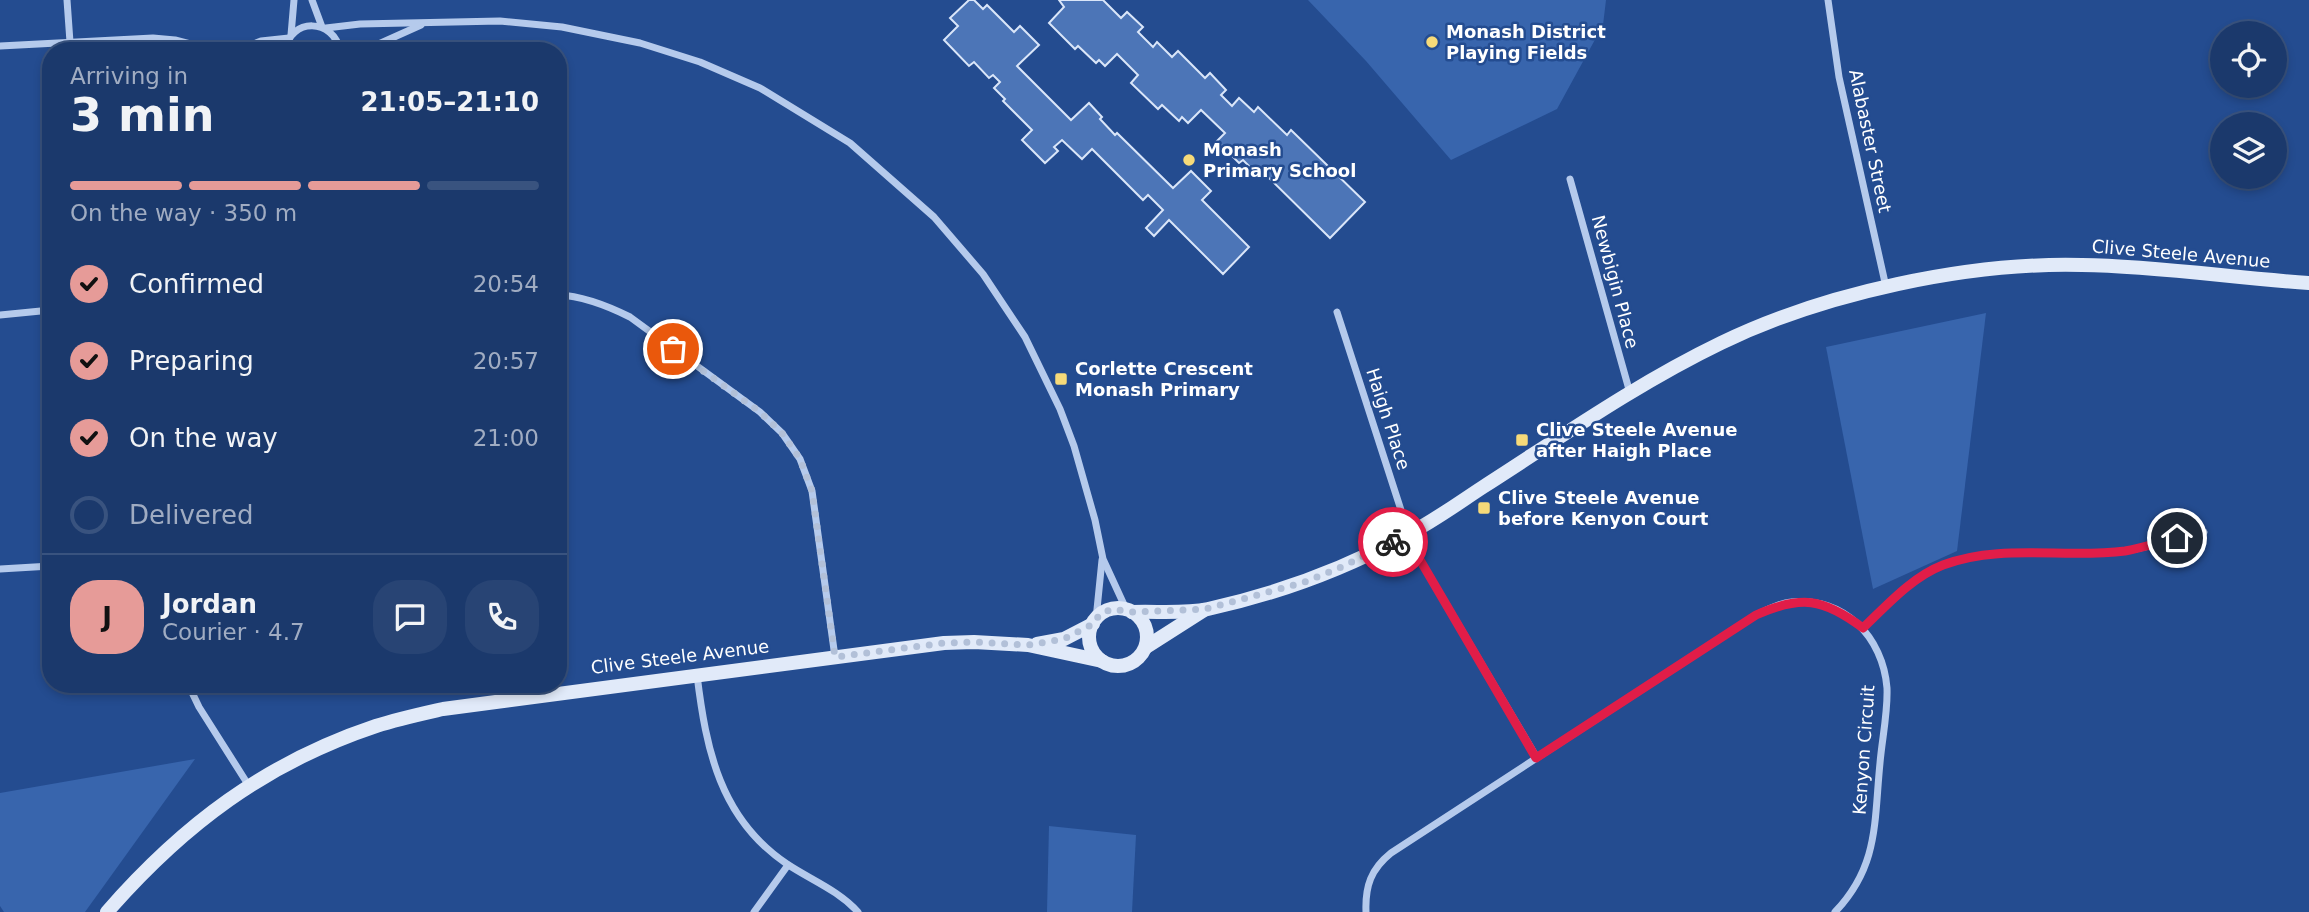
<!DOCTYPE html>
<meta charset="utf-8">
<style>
body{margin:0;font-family:"DejaVu Sans",sans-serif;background:#284474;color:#f1f3f6;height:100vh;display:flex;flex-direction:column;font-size:26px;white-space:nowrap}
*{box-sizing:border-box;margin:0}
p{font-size:23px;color:#a0acc2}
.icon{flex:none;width:38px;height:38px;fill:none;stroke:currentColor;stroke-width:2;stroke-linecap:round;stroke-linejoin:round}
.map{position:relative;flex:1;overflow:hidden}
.drawer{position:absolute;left:42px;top:42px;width:525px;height:651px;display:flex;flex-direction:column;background:#1b396c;border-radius:28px;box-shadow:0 4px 10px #0003,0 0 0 2px #39537f}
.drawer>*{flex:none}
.tools{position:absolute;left:2210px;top:21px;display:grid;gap:14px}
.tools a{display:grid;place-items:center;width:77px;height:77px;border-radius:50%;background:#1b396c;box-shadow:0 4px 10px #0003,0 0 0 2px #39537f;font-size:35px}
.pin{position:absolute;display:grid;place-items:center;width:60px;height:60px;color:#fff;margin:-30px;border:4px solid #fff;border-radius:50%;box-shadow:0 2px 7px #0007}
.courier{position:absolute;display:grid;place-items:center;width:70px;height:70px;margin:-35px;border:5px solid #e11d48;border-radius:50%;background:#fff;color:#222;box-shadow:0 2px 9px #0007}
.headline em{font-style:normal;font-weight:700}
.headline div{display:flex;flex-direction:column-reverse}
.headline{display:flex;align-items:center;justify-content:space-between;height:119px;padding:0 28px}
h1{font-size:46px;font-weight:700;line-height:52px}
.bar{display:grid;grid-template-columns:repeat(4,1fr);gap:10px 7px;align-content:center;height:84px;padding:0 28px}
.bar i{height:9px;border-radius:5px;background:#39537f}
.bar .on{background:#e69b98}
.bar p{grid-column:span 4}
.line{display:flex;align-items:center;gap:18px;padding:0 28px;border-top:2px solid #39537f}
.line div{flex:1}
.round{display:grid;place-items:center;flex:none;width:74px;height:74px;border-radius:28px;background:#284474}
ol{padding:0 28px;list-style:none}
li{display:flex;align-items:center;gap:21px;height:77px}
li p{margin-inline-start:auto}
li .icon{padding:7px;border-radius:50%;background:#e69b98;color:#111;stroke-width:4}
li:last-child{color:#a0acc2}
li i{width:38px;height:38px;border:4px solid #39537f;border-radius:50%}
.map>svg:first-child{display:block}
.green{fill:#3865ad}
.building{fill:#4c75b7;stroke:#dae6f9;stroke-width:2}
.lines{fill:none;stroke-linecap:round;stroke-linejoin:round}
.street{stroke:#b5caec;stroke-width:7}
.secondary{stroke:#e1eaf9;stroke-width:14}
.done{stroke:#b2c0d8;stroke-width:7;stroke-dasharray:0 12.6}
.route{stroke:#e11d48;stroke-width:9}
.poi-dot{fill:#f6da79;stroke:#244c90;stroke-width:2.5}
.labels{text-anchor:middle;stroke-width:5;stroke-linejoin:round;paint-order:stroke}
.poi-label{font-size:18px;font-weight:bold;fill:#fff;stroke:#244c90;text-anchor:start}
.street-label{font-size:18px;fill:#fff;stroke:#244c90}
</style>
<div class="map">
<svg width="2309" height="912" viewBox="0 0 2309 912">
<rect width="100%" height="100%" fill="#244c90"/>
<g class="green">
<path d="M 1308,0 L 1606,0 L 1603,25 L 1557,109 L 1451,160 L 1366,61 Z"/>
<path d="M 1986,313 L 1957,551 L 1873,589 L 1826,347 Z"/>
<path d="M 195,759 L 85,912 L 4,912 L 0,906 L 0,793 Z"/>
<path d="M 1049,826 L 1136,835 L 1132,912 L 1047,912 Z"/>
</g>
<g class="building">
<path d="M 969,0 L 974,0 L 983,9 L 987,5 L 1014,32 L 1020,26 L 1039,45 L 1017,66 L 1071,120 L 1089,103 L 1102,117 L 1100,119 L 1115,135 L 1117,133 L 1173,188 L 1191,171 L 1211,191 L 1202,200 L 1249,247 L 1223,274 L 1169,220 L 1154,236 L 1146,228 L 1163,210 L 1148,195 L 1143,200 L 1092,149 L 1082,159 L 1062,140 L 1054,147 L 1058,151 L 1045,163 L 1022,140 L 1032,130 L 1003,101 L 1005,99 L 994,88 L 1000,82 L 993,75 L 989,78 L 974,62 L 969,66 L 944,40 L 958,26 L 950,18 Z"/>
<path d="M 1059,0 L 1103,0 L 1121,18 L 1127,12 L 1143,27 L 1138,32 L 1153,47 L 1157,42 L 1172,57 L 1178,51 L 1205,78 L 1210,73 L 1226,90 L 1221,95 L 1232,106 L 1239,98 L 1254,112 L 1258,107 L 1287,135 L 1291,130 L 1365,202 L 1330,238 L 1264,173 L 1260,177 L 1243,160 L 1239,163 L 1217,141 L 1225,133 L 1201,110 L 1188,123 L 1182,117 L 1179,121 L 1162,105 L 1158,109 L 1131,83 L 1138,75 L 1117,54 L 1105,66 L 1099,60 L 1096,63 L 1078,46 L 1075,49 L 1049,23 L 1064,7 Z"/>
</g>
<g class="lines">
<g class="street">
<path d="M 67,0 L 70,42"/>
<path d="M 312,0 L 322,27"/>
<path d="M 1828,0 L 1839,77 L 1886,287"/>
<path d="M 326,28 L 360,24 L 500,21 L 562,27 L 640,43 L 700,62 L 760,88 L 850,143 L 934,217 L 983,274 L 1025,337 L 1060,409 L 1074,446 L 1095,520 L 1103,559 L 1126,609"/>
<path d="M 291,35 L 294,0"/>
<path d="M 0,46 L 153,38 L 175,40 L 217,51"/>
<path d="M 237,51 L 261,41 L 289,38"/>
<path d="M 285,51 C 290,17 334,18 340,51"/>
<path d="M 363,51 L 421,25"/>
<path d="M 1570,179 L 1630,393"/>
<path d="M 558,295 C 583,296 608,306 630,317 L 760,412 L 782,433 L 800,459 L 812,491 L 835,657"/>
<path d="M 1337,312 L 1401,510 L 1406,536 L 1537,758"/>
<path d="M 0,315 L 51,310"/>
<path d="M 0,569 L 51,566"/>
<path d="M 1096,619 L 1102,560"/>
<path d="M 1863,628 C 1887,605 1912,577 1943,565 C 2001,543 2066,559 2125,551 C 2151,547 2178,538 2204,532"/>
<path d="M 697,675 C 706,749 720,819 787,864 C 811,880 838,890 858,912"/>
<path d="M 188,684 L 199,707 L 249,786"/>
<path d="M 754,912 L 788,865"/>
<path d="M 1366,912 C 1365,886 1371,869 1391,853 L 1756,615 C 1767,610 1778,603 1791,602 C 1844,596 1883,637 1887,688 C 1888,712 1882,739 1880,763 C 1874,822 1879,866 1835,912"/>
</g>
<g class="secondary">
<circle cx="1118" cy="637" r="29"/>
<path d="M 1132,612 C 1157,611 1184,614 1208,609 C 1276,594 1342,570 1403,537 C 1431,523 1457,504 1483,487 C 1561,437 1638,383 1721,343 C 1824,293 1968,262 2082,265 C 2158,266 2233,278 2309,283"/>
<path d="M 1037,644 L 1064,639 L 1093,624"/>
<path d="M 1146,647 L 1204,610"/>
<path d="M 107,912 C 183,825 265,763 376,726 C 398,719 421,714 443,709 L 944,643 L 974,642 L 1028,645 L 1102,661"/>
</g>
</g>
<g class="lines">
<path class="done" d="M 673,349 L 760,412 L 782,433 L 800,459 L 812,491 L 835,657 L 944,643 L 974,642 L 1028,645 L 1064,639 L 1093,624 L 1100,614 L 1112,609 L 1132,612 L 1205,609 L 1302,583 L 1337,569 L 1393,542"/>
<path class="route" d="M 1393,542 L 1406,536 L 1536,758 L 1756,615 C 1801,595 1823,598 1863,628 C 1887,605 1912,577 1943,565 C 2001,543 2065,559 2125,551 C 2142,548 2160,542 2177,538"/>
</g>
<g class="poi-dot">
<circle cx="1432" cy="42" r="7"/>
<circle cx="1189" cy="160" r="7"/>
<rect x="1054" y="372" width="14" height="14" rx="3.5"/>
<rect x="1515" y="433" width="14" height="14" rx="3.5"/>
<rect x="1477" y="501" width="14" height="14" rx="3.5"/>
</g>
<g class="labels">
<g class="poi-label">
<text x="1446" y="38">Monash District<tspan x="1446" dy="21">Playing Fields</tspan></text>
<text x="1203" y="156">Monash<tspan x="1203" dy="21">Primary School</tspan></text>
<text x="1075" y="375">Corlette Crescent<tspan x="1075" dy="21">Monash Primary</tspan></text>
<text x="1536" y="436">Clive Steele Avenue<tspan x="1536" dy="21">after Haigh Place</tspan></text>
<text x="1498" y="504">Clive Steele Avenue<tspan x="1498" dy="21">before Kenyon Court</tspan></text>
</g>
<g class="street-label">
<text transform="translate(1870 141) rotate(78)" y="6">Alabaster Street</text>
<text transform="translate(2181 254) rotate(5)" y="6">Clive Steele Avenue</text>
<text transform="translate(1615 282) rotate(75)" y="6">Newbigin Place</text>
<text transform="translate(1388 419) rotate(72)" y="6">Haigh Place</text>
<text transform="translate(680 657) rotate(-7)" y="6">Clive Steele Avenue</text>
<text transform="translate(1864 750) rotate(-86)" y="6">Kenyon Circuit</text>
</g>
</g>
</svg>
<div class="tools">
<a><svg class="icon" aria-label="locate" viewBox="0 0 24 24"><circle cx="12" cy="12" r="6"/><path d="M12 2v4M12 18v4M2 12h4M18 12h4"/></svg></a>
<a><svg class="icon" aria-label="layers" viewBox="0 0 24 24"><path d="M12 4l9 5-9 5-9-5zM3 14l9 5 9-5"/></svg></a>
</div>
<div class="pin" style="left:673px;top:349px;background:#ea580c"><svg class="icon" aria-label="bag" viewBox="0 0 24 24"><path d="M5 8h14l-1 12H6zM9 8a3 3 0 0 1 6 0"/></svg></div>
<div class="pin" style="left:2177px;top:538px;background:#1f2937"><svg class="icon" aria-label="home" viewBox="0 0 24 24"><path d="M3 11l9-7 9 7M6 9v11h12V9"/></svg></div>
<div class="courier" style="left:1393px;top:542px"><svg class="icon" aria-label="bike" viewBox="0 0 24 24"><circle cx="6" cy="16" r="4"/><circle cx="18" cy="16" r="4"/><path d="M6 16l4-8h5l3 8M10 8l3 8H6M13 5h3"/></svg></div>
<section class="drawer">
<div class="headline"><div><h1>3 min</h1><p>Arriving in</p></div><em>21:05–21:10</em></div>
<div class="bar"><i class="on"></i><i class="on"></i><i class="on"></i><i></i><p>On the way · 350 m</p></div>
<ol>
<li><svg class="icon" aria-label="check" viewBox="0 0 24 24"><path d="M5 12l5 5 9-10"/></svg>Confirmed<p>20:54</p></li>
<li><svg class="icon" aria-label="check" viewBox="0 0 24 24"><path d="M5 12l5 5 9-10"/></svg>Preparing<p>20:57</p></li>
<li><svg class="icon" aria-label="check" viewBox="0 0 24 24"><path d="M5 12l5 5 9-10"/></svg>On the way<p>21:00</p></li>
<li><i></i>Delivered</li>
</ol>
<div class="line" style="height:126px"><b class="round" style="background:#e69b98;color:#111">J</b><div><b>Jordan</b><p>Courier · 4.7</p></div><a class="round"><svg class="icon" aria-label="chat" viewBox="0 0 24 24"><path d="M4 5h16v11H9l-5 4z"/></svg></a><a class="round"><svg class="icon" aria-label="phone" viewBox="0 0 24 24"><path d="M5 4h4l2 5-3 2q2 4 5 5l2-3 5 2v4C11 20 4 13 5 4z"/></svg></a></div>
</section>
</div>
